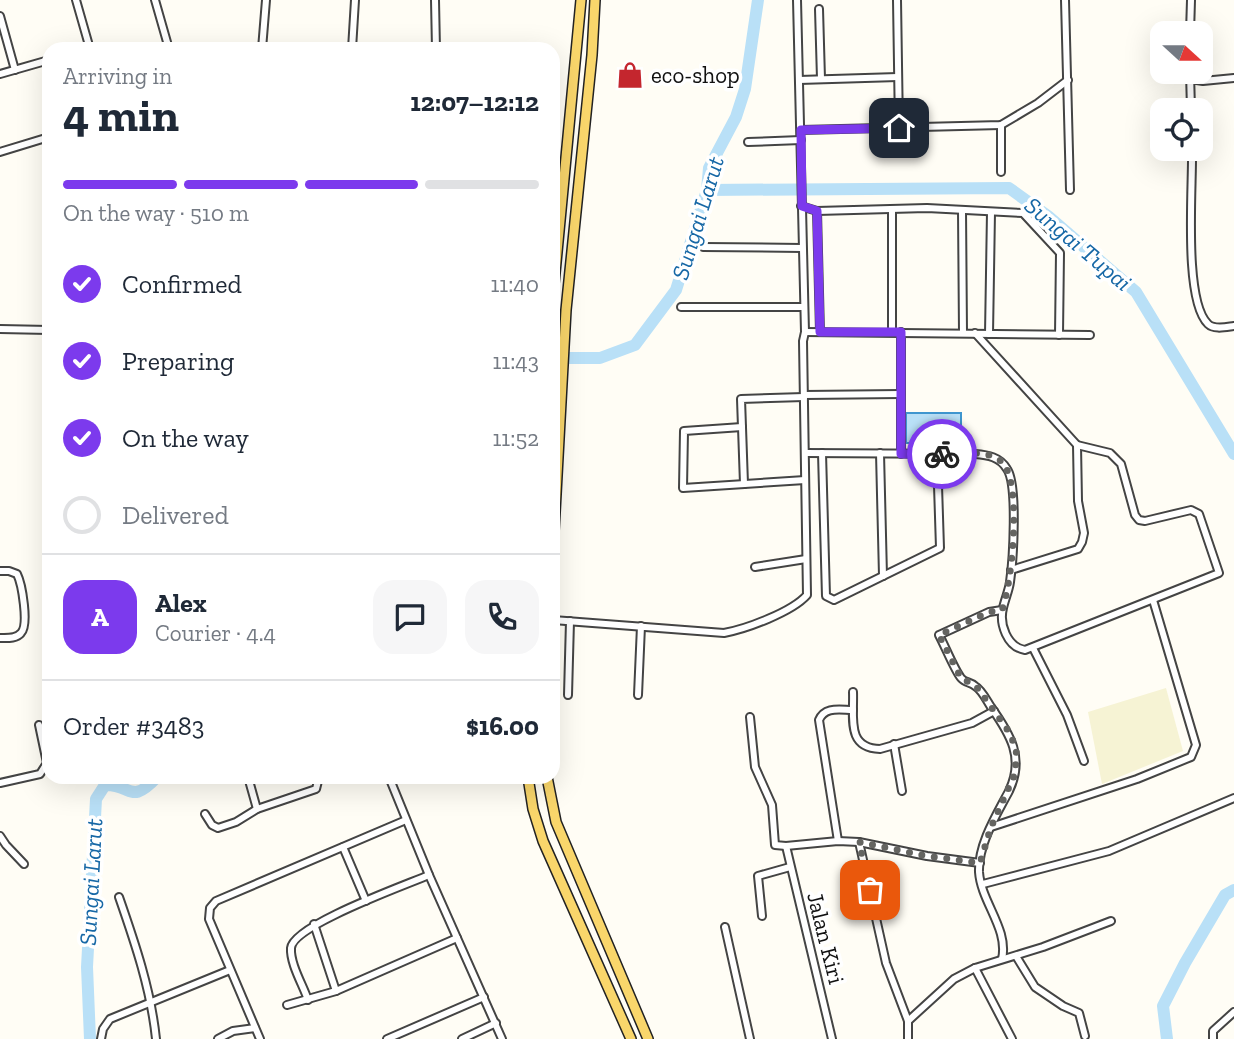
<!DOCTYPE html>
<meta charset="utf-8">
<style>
body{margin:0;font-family:"Zilla Slab",serif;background:#f6f6f7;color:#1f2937;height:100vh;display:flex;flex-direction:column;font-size:26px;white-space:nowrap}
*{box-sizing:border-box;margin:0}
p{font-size:23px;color:#747a83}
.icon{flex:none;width:38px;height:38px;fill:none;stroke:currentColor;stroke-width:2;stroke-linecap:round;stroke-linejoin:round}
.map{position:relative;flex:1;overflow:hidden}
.sheet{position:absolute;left:42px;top:42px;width:518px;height:742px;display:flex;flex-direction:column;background:#fff;border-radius:21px;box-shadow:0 7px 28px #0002}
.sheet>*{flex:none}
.needle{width:46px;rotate:111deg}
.tools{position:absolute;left:1150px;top:21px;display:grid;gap:14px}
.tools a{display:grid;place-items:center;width:63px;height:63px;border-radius:14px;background:#fff;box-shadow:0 7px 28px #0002;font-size:35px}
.pin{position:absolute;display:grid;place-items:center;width:60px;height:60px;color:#fff;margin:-30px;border-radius:14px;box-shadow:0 4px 10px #0006}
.courier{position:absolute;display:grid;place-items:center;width:70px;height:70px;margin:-35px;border:5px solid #7c3aed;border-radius:50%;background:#fff;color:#222;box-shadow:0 2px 9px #0007}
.headline em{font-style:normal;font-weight:700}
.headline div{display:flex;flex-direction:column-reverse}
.headline{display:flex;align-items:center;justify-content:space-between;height:119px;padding:0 21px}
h1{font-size:46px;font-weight:700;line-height:52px}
.bar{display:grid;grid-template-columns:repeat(4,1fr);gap:10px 7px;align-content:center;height:84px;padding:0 21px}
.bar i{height:9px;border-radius:5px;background:#e0e1e3}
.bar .selected{background:#7c3aed}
.bar p{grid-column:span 4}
.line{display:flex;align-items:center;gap:18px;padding:0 21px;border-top:2px solid #e0e1e3}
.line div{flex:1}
.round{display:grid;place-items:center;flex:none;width:74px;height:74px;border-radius:21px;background:#f6f6f7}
ol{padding:0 21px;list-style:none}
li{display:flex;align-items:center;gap:21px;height:77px}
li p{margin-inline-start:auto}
li .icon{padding:7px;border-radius:50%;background:#7c3aed;color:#fff;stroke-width:4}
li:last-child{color:#747a83}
li i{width:38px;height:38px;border:4px solid #e0e1e3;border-radius:50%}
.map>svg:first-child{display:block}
.farmland{fill:#f6f3d4}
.water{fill:#b9e0f7;stroke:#3f96cf;stroke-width:2}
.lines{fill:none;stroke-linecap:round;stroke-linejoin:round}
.river{stroke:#b9e0f7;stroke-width:12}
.minor-casing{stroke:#444;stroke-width:10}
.primary-casing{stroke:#222;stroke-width:12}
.minor{stroke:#fff;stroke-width:6}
.primary{stroke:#f9d66b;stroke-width:9}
.done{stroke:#646461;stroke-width:7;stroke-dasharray:0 12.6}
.route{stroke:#7c3aed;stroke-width:9}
.labels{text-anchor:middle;stroke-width:7;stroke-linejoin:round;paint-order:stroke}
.poi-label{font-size:23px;fill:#111;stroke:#fff;text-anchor:start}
.street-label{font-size:23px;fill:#111;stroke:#fff}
.water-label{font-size:24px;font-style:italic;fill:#1768a6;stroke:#fff}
</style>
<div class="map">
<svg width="1234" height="1039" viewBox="0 0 1234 1039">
<rect width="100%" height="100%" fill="#fffdf5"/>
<path class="farmland" d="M 1166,688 L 1183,751 L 1102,784 L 1088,712 Z"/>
<rect class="water" x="906" y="413" width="55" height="30"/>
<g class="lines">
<g class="river">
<path d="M 707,190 L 1009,188 L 1048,216 L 1136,292 L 1234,454"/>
<path d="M 553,358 L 600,358 L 635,345 L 676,290 L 707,190 L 709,168 L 736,117 L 745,89 L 758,0"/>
<path d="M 90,1039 L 87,967 L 96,799 L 105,785 C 132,784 130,806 157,777"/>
<path d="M 1167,1039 L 1163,1006 L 1185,963 L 1225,895 L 1234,890"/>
</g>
<defs>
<g id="minor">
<path d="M 76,0 L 90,49"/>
<path d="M 155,0 L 169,49"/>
<path d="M 435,0 L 436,49"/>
<path d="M 897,0 L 899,128"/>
<path d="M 1065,0 L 1070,190"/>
<path d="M 819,9 L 821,79"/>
<path d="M 0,16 L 15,70"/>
<path d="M 1190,33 L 1191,0"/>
<path d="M 262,49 L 266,0"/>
<path d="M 352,49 L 355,0"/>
<path d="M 1190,72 L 1191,110"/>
<path d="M 0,74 L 49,60"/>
<path d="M 1190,79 L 1203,81 L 1234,78"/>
<path d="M 799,80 L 898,77"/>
<path d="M 801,130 L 1001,125 L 1038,103 L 1068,80"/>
<path d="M 748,142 L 801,140"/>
<path d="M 1192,149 C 1193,185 1183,300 1208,324 C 1214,330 1226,327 1234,326"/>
<path d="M 0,152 L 49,137"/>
<path d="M 1001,172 L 1001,125"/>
<path d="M 801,206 L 817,211 L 927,208 L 1023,213 L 1060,253 L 1059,335"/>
<path d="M 962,210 L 963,333"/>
<path d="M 817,211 L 820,332"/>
<path d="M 703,247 L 802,248"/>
<path d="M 681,307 L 803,307"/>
<path d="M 0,329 L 49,330"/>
<path d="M 805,332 L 1090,335"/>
<path d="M 892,332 L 892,209"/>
<path d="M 901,332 L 901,454"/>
<path d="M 975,333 L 1077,445 L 1078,501 L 1084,533 L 1082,542 L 1078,549 L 1011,570"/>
<path d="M 989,334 L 991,212"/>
<path d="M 804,395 L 901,394"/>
<path d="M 742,427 L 684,431 L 683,488 L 805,480"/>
<path d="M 805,453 L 975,454 C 988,455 1000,457 1007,469 C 1018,485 1013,561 1010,582 C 1009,590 1005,599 1003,608 C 999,624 1007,647 1025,650 L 1219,573 L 1199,514 L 1191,510 L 1145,521 L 1139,520 L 1135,515 L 1121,464 L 1110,453 L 1077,445"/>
<path d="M 822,453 L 826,596 L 834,600 L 940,548 L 937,454"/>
<path d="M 880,453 L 883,576"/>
<path d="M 744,484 L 741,399 L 804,397"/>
<path d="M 755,567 L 806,559"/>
<path d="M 0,571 L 9,571 L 17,574 C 22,584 29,625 21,633 C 16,639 7,638 0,638"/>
<path d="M 553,620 L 724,633 C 746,629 792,612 807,595 L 803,341 L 805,332 L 797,0"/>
<path d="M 1033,648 L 1067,715 L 1084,761"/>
<path d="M 853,692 C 854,718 846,748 880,749 L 972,723 L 994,711"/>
<path d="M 568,695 L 570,621"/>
<path d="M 638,695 L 641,626"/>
<path d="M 750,717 L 755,767 L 772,805 L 775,845 L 786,846 L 838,841 L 859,842 L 927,856 L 980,863"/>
<path d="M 894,744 L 902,791"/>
<path d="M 248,777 L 257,809"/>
<path d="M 389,777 L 429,875 L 502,1039"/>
<path d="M 0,783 L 40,774 L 47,763 L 39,725"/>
<path d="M 205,814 L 212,825 L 218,828 L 236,822 L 257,809 L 316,789 L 319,777"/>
<path d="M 991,827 L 1137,779 L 1191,757 L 1196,745 L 1153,600"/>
<path d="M 0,836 L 6,845 L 24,864"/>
<path d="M 838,841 L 819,720 C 825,706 840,710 853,710"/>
<path d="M 859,842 L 886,963 L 908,1021 L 908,1039"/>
<path d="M 786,846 L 832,1039"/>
<path d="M 343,847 L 366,901"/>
<path d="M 983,884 L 1109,851 L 1234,798"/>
<path d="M 119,897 C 135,943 151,990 156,1039"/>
<path d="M 762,916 L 758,876 L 790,867"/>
<path d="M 314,924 L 336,991 L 457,938"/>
<path d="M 725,927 L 750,1039"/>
<path d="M 1016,956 L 1035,987 L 1063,1006 L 1079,1013 L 1085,1036"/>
<path d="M 1002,959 C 1009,929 981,902 979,872 C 978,844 997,814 1009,791 C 1025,758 1010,734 991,707 C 987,701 982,690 975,686 C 971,682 965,683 961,678 C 954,669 945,646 939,635 L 989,612 L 1002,610"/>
<path d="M 975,968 L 1012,1039"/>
<path d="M 308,1000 C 303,985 290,964 291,948 C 293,925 406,885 429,875"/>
<path d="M 287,1005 L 336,991"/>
<path d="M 908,1021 L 954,979 L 975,968 L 1043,947 L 1111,921"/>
<path d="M 101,1039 L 103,1029 L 110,1019 L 230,970"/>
<path d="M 218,1039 L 233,1031 L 255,1028"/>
<path d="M 260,1039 L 209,919 L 210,908 L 216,901 L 406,820"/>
<path d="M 387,1039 L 484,997"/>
<path d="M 462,1039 L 496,1023"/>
<path d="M 1213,1039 L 1213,1031 L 1234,1012"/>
</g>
<g id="primary">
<path d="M 553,294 L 581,0"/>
<path d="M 553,549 L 566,310 L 592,55 L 595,0"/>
<path d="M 528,777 L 533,809 L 543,841 L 631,1039"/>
<path d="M 547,777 L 556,822 L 648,1039"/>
</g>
</defs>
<use href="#minor" class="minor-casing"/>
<use href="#primary" class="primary-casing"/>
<use href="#minor" class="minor"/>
<use href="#primary" class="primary"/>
</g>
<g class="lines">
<path class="done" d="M 870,890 L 859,842 L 927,856 L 980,863 L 991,827 L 1014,776 L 1017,756 L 1015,745 L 1007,729 L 976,686 L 961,678 L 939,635 L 989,612 L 1002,610 C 1012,583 1023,480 1001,461 C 986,449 960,454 942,454"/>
<path class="route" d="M 899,128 L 801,130 L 802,206 L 817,211 L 820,332 L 901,332 L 901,454 L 942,454"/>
</g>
<defs>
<symbol id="shop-bare" viewBox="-9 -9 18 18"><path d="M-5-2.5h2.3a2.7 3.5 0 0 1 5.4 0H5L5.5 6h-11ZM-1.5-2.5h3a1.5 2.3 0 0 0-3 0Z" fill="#c4262e" stroke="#fff" stroke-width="2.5" paint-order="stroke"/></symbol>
</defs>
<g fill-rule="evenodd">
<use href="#shop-bare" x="611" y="56" width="38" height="38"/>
</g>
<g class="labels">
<g class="poi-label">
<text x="651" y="83">eco-shop</text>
</g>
<g class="street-label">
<text transform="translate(826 938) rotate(76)" y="8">Jalan Kiri</text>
</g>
<g class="water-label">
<text transform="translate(698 218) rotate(-73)" y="8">Sungai Larut</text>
<text transform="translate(1078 244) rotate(40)" y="8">Sungai Tupai</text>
<text transform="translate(91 882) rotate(-87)" y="8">Sungai Larut</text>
</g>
</g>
</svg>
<div class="tools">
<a><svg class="needle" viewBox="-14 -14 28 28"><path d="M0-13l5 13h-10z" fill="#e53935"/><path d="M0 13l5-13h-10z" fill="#747a83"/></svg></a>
<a><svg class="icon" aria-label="locate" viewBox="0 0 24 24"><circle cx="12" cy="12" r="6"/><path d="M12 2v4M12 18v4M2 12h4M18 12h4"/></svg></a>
</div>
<div class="pin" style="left:870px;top:890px;background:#ea580c"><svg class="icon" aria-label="bag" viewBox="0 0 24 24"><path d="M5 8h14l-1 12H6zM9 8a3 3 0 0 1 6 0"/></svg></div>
<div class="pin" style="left:899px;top:128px;background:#1f2937"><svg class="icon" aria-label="home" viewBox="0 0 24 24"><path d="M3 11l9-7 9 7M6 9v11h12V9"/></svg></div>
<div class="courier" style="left:942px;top:454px"><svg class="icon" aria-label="bike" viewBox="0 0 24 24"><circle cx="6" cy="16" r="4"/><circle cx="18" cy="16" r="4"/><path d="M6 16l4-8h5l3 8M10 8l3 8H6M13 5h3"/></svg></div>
<section class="sheet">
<div class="headline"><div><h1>4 min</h1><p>Arriving in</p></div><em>12:07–12:12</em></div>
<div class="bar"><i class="selected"></i><i class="selected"></i><i class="selected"></i><i></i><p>On the way · 510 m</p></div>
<ol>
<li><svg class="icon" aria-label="check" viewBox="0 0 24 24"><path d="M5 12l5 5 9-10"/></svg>Confirmed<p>11:40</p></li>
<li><svg class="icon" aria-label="check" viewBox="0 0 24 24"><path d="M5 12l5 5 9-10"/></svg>Preparing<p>11:43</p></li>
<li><svg class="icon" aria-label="check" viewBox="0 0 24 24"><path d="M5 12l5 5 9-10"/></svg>On the way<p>11:52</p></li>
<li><i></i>Delivered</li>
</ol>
<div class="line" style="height:126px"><b class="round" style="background:#7c3aed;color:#fff">A</b><div><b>Alex</b><p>Courier · 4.4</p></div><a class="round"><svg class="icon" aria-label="chat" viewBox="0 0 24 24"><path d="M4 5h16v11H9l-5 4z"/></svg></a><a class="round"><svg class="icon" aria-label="phone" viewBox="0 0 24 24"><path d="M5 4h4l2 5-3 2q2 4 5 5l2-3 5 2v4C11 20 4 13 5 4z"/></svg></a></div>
<div class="line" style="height:91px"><div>Order #3483</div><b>$16.00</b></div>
</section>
</div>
